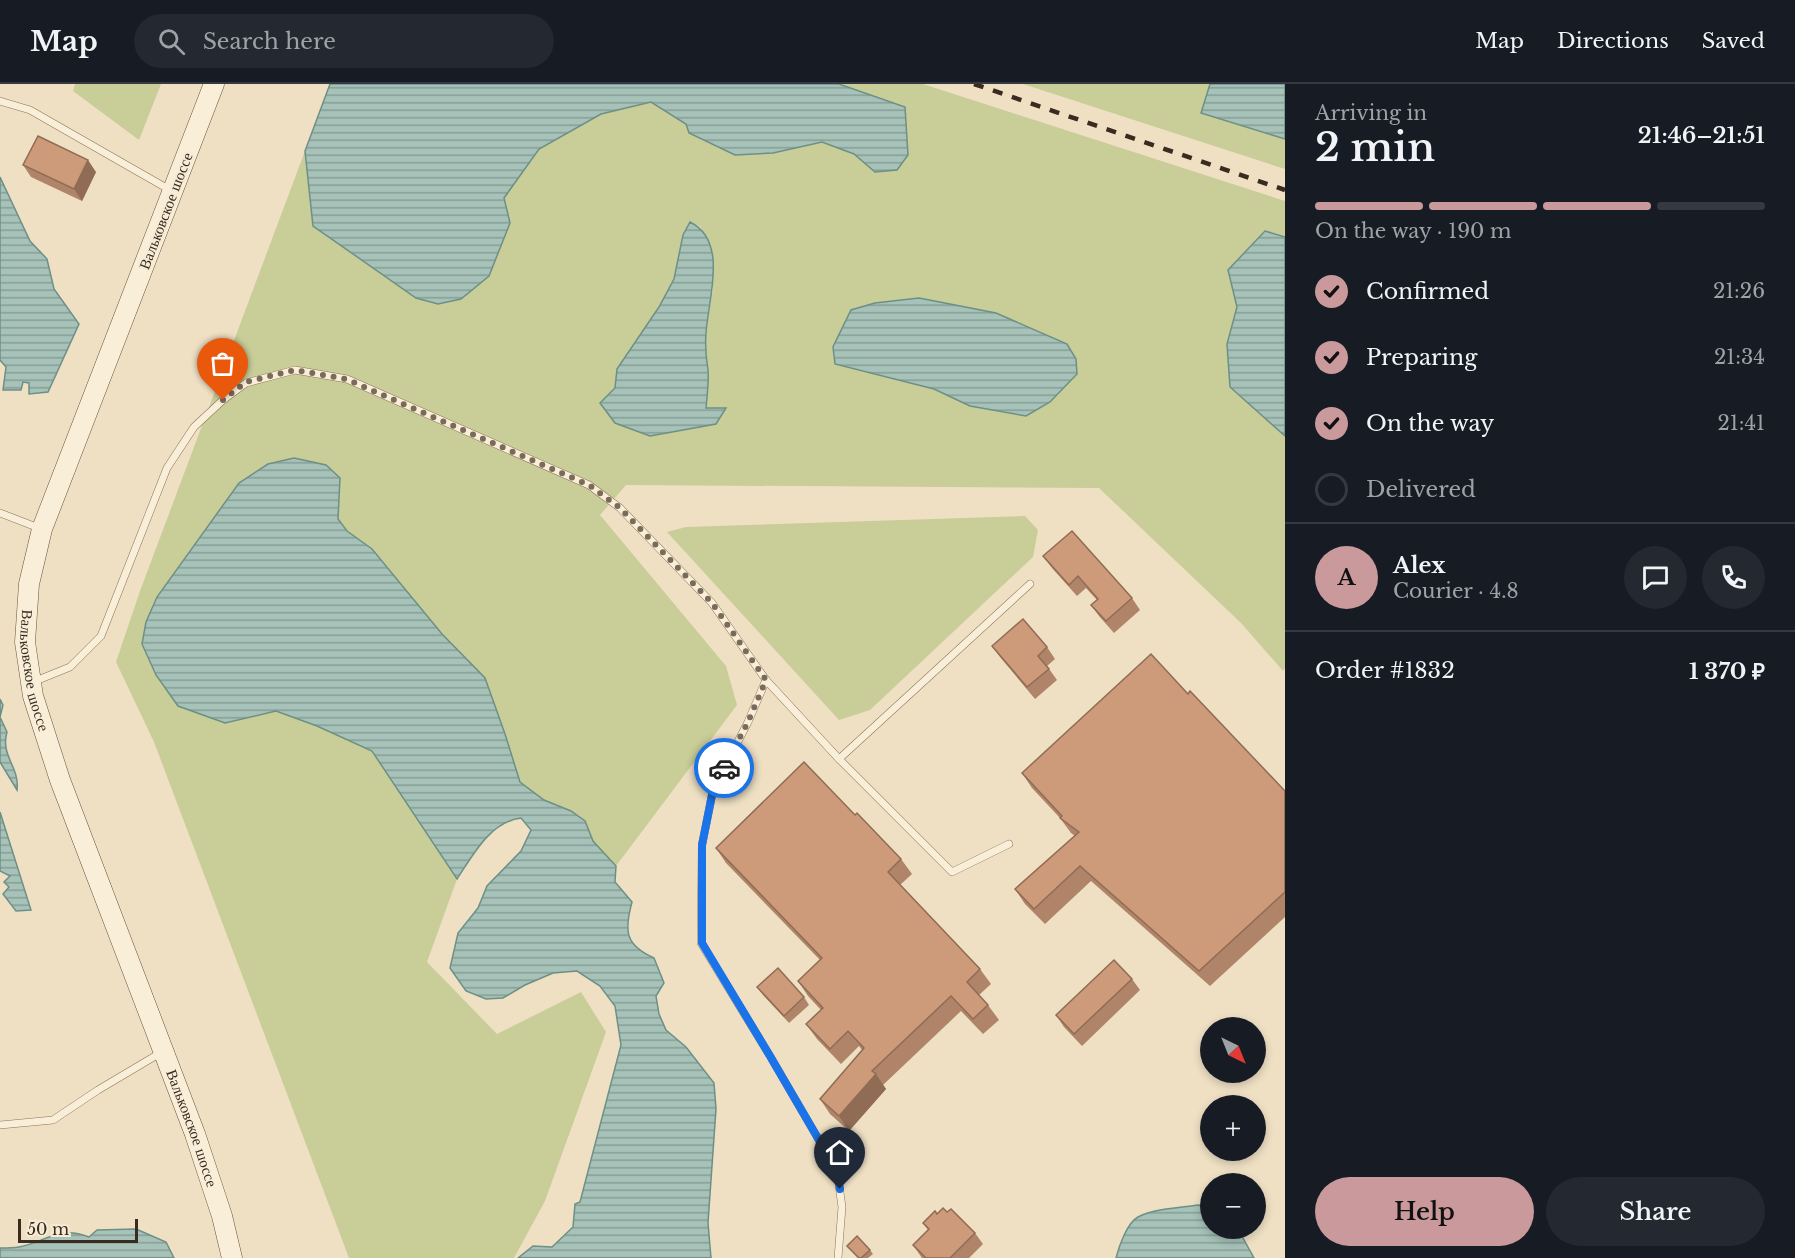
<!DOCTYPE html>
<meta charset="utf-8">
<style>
body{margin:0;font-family:"Libre Baskerville",serif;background:#242831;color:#f1f3f6;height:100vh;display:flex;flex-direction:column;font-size:22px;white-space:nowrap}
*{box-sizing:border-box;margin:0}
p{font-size:20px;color:#9ea1a6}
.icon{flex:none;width:33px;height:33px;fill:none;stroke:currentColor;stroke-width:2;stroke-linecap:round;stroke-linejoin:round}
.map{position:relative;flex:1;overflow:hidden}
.side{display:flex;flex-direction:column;background:#171b24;width:510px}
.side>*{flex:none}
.needle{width:39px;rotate:137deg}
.controls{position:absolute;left:1200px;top:933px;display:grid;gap:12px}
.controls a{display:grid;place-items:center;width:66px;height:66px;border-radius:50%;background:#171b24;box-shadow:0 3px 9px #0003;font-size:30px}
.scale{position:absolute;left:18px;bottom:15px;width:120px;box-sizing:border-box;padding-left:6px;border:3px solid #392b1f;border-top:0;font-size:16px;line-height:21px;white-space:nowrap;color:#392b1f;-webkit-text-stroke:4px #f6ebd4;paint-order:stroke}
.pin{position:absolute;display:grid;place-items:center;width:51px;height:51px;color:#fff;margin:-62px -26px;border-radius:50% 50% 50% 0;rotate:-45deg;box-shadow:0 0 6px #0007}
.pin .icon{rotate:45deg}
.courier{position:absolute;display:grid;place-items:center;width:60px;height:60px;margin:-30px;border:4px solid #1a73e8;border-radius:50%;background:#fff;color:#222;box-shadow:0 2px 8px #0007}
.summary em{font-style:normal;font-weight:600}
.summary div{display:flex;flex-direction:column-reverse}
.summary{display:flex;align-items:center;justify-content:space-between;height:102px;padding:0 30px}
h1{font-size:39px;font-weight:600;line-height:45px}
.bar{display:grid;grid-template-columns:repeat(4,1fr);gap:9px 6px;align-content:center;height:72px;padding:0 30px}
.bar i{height:8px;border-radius:4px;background:#363941}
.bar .current{background:#c9999c}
.bar p{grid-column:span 4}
.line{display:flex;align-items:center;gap:15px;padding:0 30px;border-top:2px solid #363941}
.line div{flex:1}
.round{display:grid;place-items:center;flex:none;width:63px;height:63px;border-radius:32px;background:#242831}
ol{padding:0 30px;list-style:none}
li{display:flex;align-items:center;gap:18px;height:66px}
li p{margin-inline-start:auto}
li .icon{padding:6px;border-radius:50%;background:#c9999c;color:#111;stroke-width:4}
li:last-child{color:#9ea1a6}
li i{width:33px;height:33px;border:3px solid #363941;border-radius:50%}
.button{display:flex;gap:12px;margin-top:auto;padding:12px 30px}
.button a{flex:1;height:69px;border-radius:36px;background:#c9999c;color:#111;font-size:24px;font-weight:600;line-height:69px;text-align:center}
.button a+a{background:#242831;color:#f1f3f6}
header{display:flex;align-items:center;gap:36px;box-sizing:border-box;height:84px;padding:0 30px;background:#171b24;border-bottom:2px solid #363941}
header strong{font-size:28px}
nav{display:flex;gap:33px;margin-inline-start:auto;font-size:21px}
.search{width:420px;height:54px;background:#242831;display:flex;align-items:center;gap:15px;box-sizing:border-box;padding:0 21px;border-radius:33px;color:#9ea1a6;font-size:22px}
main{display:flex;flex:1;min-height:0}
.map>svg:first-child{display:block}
.grass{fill:#c9cd98;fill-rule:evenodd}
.water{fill:url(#water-rules);stroke:#6d9086;stroke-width:1.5}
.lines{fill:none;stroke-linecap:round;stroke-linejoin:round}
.lane-casing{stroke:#8a725a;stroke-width:8}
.secondary-casing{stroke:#6b533e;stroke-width:21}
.lane{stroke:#f9eed8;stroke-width:7}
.secondary{stroke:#f9eed8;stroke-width:20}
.rail{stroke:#392b1f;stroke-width:4.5;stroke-dasharray:10 10;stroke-linecap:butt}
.wall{fill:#b08469}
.shaded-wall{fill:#906c55}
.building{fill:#cd9a7a;stroke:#906c55;stroke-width:1.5}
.done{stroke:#796a59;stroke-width:6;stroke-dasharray:0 10.8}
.route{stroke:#1a73e8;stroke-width:8}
.labels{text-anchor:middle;stroke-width:4.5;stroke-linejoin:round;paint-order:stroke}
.street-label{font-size:15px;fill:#392b1f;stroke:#f6ebd4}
</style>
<header>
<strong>Map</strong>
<div class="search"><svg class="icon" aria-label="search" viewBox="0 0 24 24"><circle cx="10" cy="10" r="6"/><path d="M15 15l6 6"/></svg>Search here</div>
<nav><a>Map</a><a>Directions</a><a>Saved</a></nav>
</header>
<main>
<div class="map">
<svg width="1285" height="1174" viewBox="0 0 1285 1174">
<defs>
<pattern id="water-rules" width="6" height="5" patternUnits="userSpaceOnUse" patternTransform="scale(1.5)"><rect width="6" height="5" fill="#a6c2b9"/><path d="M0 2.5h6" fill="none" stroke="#889e96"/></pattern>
</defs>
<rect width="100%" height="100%" fill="#efe0c4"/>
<g class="grass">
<path d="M 75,0 L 161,0 L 139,56 L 73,7 Z"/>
<path d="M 839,0 L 923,0 L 1285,117 L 1285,153 L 1265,147 L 1228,186 L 1237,223 L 1227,260 L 1230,303 L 1285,352 L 1285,584 L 1283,587 L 1242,540 L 1099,404 L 626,401 L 600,431 L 726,582 L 737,621 L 616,782 L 593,757 L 585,737 L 558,721 L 544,716 L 520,698 L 505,650 L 485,594 L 442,550 L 372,465 L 347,447 L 338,435 L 268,380 L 239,399 L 157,513 L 178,622 L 225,639 L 275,626 L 317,642 L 372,667 L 457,795 L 427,878 L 497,950 L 581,908 L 606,948 L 545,1117 L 514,1174 L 349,1174 L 154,658 L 116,578 L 140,507 L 305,67 L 313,142 L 416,214 L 510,139 L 504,114 L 539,65 L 601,30 L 651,18 L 687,40 L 773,69 L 822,58 L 854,70 L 876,88 L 897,86 L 905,23 ZM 691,138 L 701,143 L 713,205 L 706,247 L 705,275 L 708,288 L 706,324 L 725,325 L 615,339 L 600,319 L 615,304 L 617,285 L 659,223 L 674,195 L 683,151 ZM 919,214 L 970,322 L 934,305 L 873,289 L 851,226 L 875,219 Z"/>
<path d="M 1023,0 L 1210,0 L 1201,29 L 1285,55 L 1285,85 Z"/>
<path d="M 1025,432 L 1038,446 L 1033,473 L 870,626 L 839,636 L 667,448 L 686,443 Z"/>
</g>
<g class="water">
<path d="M 330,0 L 839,0 L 905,23 L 908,71 L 897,86 L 875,88 L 854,70 L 822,58 L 773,69 L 735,71 L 689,49 L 686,40 L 651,18 L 601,30 L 539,65 L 504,114 L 510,139 L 489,192 L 461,215 L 438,220 L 416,214 L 313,142 L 305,67 Z"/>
<path d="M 1210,0 L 1285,0 L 1285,55 L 1201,29 Z"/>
<path d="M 0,93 L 30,157 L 47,175 L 54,205 L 79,240 L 48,308 L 29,310 L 29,299 L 23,298 L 21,306 L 3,306 L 6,283 L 0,276 Z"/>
<path d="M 690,138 C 729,157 708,216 706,249 C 705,262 706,274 708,286 C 709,298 707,312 706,324 L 726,324 L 716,340 L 650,352 L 615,339 L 600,319 L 615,304 L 617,285 L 659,223 L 674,195 L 683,151 Z"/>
<path d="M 1265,147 L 1285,153 L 1285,352 L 1230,303 L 1227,260 L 1237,223 L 1228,186 Z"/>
<path d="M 919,214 L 996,229 L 1067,260 L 1076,275 L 1077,290 L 1050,318 L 1026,332 L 970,322 L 934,305 L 835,280 L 833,263 L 851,226 L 875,219 Z"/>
<path d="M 294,374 L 326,381 L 340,394 L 338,435 L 347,447 L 372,465 L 442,550 L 485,594 L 505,650 L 520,698 L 544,716 L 571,727 L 585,737 L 593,757 L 616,782 L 615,798 L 632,818 C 624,847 625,861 654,874 L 664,899 L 656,912 L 659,930 L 666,946 L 686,963 L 714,999 L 716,1025 L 708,1139 L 711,1174 L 518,1174 L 533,1162 L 552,1163 L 573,1143 L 575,1120 L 580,1118 L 621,961 L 615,922 L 600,902 L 577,887 L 553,889 L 525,901 L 503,914 L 486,915 L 466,907 L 450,884 L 458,849 L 478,824 L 487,802 L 521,767 L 531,746 L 521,734 C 490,738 473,771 457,795 L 372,667 L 317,642 L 276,627 L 225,639 L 178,622 L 156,591 L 142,560 L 146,538 L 157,513 L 239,399 L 268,380 Z"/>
<path d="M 0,615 L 3,621 L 0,633 L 7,648 C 0,672 20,683 17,706 L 0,678 Z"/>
<path d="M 0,728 L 31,826 L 16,827 L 3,810 L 9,803 L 4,798 L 10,792 L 0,787 Z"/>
<path d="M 1199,1121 L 1210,1126 L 1210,1144 L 1238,1145 L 1254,1174 L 1116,1174 C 1119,1162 1127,1139 1138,1133 C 1153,1125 1182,1123 1199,1121 Z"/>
<path d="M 136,1145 L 166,1158 L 174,1174 L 0,1174 L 0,1164 C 6,1164 13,1164 19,1163 C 46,1158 58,1141 89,1153 L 97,1146 Z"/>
</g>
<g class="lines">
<defs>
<g id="lane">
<path d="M 0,17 L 30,26 L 170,106"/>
<path d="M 0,429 L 39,444"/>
<path d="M 766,596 L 748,638 L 713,706 L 702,761 L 701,859 L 770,972 L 837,1087 L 842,1123 L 838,1174"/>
<path d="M 33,598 L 70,583 L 101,552 L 167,384 L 194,343 L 223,316 L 246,299 L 295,286 L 347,295 L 589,401 L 620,424 L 712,519 L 766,596 L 839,675 L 952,788 L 1009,760"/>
<path d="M 839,675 L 1030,500"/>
<path d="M 0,1041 L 53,1036 L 98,1006 L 162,968"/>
</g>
<g id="secondary">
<path id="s1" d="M 214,0 L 42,445 L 29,500 L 25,558 L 33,612 L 60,696 L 195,1050 L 222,1132 L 232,1174"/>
</g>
</defs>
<use href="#lane" class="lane-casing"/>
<use href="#secondary" class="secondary-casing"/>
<use href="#lane" class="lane"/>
<use href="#secondary" class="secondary"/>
<path class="rail" d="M 974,0 L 1285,106"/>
</g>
<g class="wall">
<path d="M 23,81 L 96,88 L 82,117 L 31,93 Z"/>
<path d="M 1043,472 L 1132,514 L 1140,526 L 1114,549 L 1099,532 L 1091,521 L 1097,516 L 1086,504 L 1077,512 L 1052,484 Z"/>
<path d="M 992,562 L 1047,563 L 1055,575 L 1047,582 L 1057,596 L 1035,615 L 1000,573 Z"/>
<path d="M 1188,610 L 1285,707 L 1285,833 L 1210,902 L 1091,797 L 1045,840 L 1025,820 L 1015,805 L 1075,752 L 1071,749 L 1060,734 L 1032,704 L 1022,689 Z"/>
<path d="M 855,731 L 901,775 L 912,790 L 900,801 L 980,885 L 991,900 L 979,911 L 988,921 L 999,936 L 983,950 L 961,927 L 883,1001 L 886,1005 L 849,1047 L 830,1030 L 820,1015 L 862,966 L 859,962 L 841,980 L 817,955 L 806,940 L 821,926 L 808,912 L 798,897 L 820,876 L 726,779 L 716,764 Z"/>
<path d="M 1132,895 L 1140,906 L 1082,962 L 1064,943 L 1056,931 Z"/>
<path d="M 757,903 L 804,913 L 809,921 L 789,939 L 763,911 Z"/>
<path d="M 947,1128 L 975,1149 L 983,1160 L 969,1174 L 922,1174 L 913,1161 L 928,1146 L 923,1139 L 937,1130 Z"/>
<path d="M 847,1162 L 870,1166 L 873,1170 L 868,1174 L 858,1174 Z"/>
</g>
<g class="shaded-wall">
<path d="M 88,76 L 96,88 L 82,117 L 74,105 Z"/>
<path d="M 876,990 L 886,1005 L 849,1047 L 839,1032 Z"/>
</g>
<g class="building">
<path d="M 38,52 L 88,76 L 74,105 L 23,81 Z"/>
<path d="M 1072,447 L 1132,514 L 1106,537 L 1091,521 L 1098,515 L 1078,492 L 1069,501 L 1043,472 Z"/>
<path d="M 1023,535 L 1047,563 L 1038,572 L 1049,585 L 1027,603 L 992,562 Z"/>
<path d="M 1151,570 L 1188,610 L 1190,607 L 1285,707 L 1285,808 L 1199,887 L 1080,782 L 1034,825 L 1015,805 L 1079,748 L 1060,734 L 1062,732 L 1022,689 Z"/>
<path d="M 804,678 L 855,731 L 857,729 L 901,775 L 888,788 L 980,885 L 967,898 L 988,921 L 973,935 L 951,912 L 872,987 L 876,990 L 839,1032 L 820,1015 L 864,964 L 848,947 L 830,965 L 806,940 L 823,924 L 798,897 L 822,874 L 716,764 Z"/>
<path d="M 1114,876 L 1132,895 L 1074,950 L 1056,931 Z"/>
<path d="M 778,884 L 804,913 L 784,932 L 757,903 Z"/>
<path d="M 943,1124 L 947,1128 L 951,1125 L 975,1149 L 950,1174 L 926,1174 L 913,1161 L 929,1145 L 923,1139 L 935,1127 L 937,1130 Z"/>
<path d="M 857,1152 L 870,1166 L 861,1174 L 859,1174 L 847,1162 Z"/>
</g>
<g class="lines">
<path class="done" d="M 223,316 L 246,298 L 295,286 L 346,295 L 589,401 L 620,424 L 712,519 L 766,596 L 748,638 L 724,684"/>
<path class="route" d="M 724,684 L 713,706 L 702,761 L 702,859 L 770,972 L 837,1087 L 840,1105"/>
</g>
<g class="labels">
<g class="street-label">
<text transform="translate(166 127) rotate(-69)" y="5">Вальковское шоссе</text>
<text dy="5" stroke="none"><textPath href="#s1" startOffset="621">Вальковское шоссе</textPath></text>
<text dy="5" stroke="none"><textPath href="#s1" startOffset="1107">Вальковское шоссе</textPath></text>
</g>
</g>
</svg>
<div class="controls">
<a><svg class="needle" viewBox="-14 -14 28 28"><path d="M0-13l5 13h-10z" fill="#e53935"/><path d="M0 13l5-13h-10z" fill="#9ea1a6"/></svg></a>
<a>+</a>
<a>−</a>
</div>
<div class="scale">50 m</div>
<div class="pin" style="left:223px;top:316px;background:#ea580c"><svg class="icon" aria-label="bag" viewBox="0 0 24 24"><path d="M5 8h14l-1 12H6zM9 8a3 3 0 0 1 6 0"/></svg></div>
<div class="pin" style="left:840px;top:1105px;background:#1f2937"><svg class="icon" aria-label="home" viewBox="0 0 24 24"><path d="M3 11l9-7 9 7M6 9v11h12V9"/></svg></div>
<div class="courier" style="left:724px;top:684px"><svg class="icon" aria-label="car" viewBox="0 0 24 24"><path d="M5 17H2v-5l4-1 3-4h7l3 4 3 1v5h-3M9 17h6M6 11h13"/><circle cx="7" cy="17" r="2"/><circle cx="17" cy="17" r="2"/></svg></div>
</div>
<section class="side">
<div class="summary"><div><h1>2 min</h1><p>Arriving in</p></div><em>21:46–21:51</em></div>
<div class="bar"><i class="current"></i><i class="current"></i><i class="current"></i><i></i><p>On the way · 190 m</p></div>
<ol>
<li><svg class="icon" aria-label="check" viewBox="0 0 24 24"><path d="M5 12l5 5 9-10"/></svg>Confirmed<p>21:26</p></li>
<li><svg class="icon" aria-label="check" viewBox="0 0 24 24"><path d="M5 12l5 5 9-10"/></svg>Preparing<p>21:34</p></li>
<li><svg class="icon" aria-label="check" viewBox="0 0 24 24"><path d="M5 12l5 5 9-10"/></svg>On the way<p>21:41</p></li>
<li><i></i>Delivered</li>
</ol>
<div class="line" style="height:108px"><b class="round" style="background:#c9999c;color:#111">A</b><div><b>Alex</b><p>Courier · 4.8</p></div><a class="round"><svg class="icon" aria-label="chat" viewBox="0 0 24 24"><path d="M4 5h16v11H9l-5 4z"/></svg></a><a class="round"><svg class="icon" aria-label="phone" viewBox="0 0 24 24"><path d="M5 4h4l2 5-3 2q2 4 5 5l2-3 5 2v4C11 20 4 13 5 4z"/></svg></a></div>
<div class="line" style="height:78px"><div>Order #1832</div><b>1 370 ₽</b></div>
<div class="button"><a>Help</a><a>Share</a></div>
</section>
</main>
